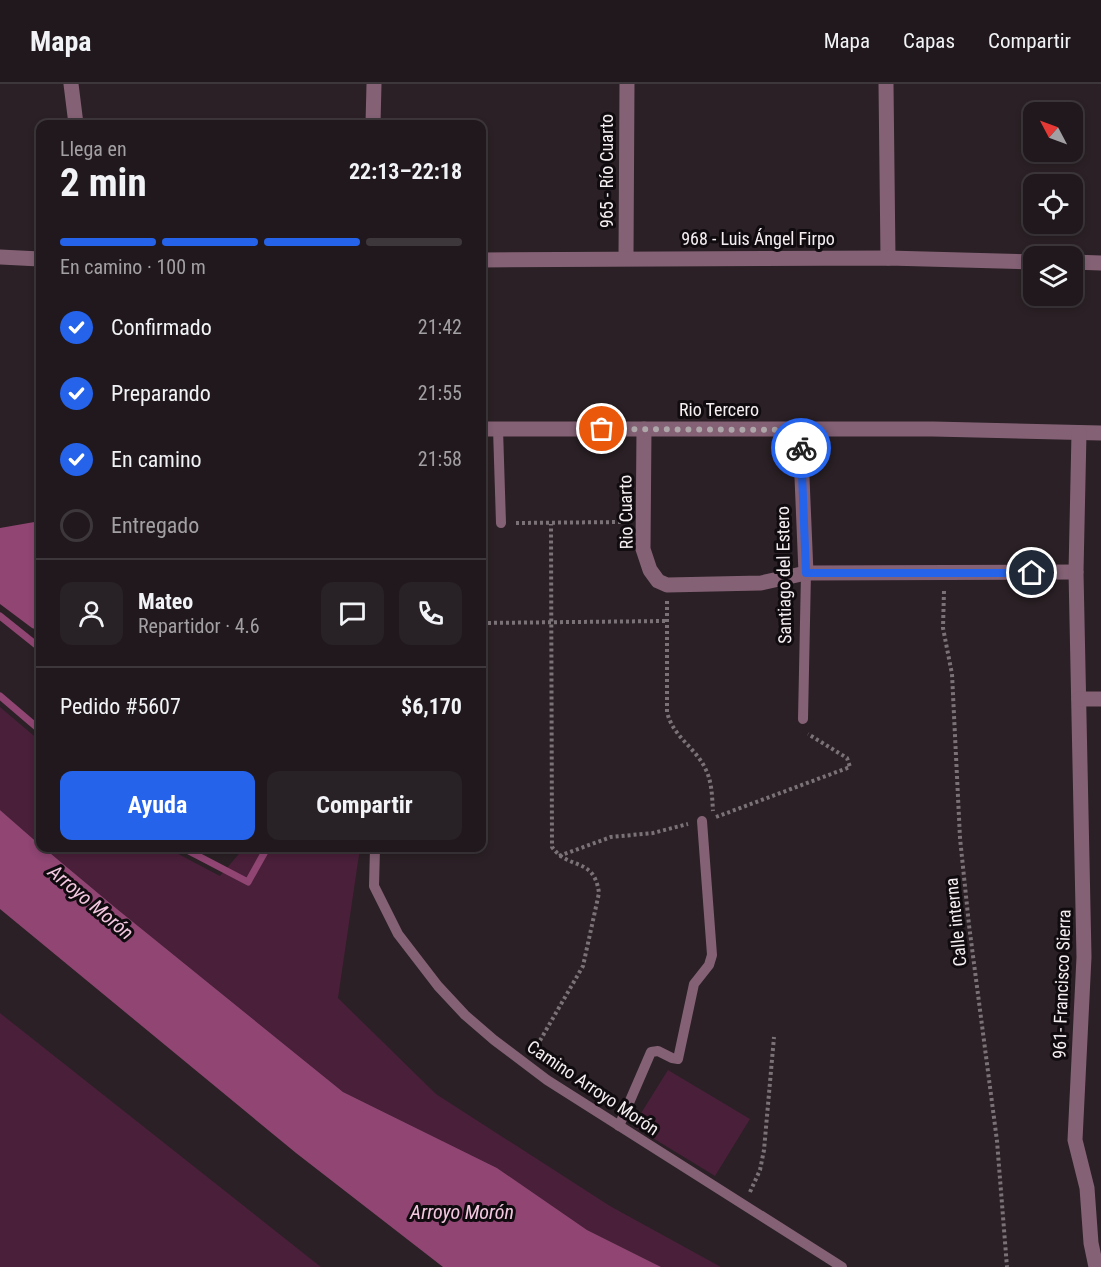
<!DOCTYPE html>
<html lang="es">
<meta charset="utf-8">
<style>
body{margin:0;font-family:"Roboto Condensed",sans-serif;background:#282125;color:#f1f3f6;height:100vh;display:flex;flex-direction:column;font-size:22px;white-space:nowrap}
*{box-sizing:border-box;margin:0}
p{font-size:20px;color:#a2a0a3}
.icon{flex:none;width:33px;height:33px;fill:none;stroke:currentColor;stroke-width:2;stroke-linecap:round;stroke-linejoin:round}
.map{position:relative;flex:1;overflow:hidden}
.panel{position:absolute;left:36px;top:36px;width:450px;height:732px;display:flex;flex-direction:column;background:#20181c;border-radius:12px;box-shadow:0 3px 9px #0003,0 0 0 2px #3d373b}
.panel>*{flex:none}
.needle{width:39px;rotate:311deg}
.controls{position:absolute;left:1023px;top:18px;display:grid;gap:12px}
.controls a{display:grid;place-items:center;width:60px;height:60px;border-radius:12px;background:#20181c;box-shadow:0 3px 9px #0003,0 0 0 2px #3d373b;font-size:30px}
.pin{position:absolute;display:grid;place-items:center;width:51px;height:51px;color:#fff;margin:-26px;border:3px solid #fff;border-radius:50%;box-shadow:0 2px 6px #0007}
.courier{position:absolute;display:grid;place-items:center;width:60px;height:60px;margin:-30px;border:4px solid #2563eb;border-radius:50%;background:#fff;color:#222;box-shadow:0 2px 8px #0007}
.head em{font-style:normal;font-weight:700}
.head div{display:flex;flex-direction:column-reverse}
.head{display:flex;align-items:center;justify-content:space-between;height:102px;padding:0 24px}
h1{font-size:39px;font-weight:700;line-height:45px}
.bar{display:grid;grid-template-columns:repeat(4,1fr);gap:9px 6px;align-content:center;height:72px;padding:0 24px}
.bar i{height:8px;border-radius:4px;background:#3d373b}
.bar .current{background:#2563eb}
.bar p{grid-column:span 4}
.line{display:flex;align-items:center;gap:15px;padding:0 24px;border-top:2px solid #3d373b}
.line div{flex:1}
.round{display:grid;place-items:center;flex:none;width:63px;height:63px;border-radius:12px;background:#282125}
ol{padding:0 24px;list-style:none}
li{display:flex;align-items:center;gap:18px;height:66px}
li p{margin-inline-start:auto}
li .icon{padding:6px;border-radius:50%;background:#2563eb;color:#fff;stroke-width:4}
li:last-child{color:#a2a0a3}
li i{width:33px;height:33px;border:3px solid #3d373b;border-radius:50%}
.cta{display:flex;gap:12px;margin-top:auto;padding:12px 24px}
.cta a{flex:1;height:69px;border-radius:12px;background:#2563eb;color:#fff;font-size:24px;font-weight:700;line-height:69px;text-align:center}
.cta a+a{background:#282125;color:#f1f3f6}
header{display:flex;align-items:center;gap:36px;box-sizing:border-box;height:84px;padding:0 30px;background:#20181c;border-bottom:2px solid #3d373b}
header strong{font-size:28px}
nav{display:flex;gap:33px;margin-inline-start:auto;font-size:21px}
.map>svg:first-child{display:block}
.green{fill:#491f39}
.water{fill:#904573}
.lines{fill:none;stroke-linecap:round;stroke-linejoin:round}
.stream{stroke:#904573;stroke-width:7}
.path{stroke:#7a7276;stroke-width:4;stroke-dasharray:3 3;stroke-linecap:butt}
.service{stroke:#846175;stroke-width:10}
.minor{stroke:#846175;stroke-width:15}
.done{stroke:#aea7aa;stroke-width:6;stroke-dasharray:0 10.8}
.route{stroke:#2563eb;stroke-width:8}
.labels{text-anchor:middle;stroke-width:6;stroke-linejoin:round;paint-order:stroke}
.street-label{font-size:18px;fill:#f5eff2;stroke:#100b0e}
.water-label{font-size:20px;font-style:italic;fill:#f4c8e0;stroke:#100b0e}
</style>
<header>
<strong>Mapa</strong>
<nav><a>Mapa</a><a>Capas</a><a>Compartir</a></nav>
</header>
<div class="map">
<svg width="1101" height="1183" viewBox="0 0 1101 1183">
<rect width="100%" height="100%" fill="#2a2025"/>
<g class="green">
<path d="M 0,623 L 40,657 L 40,761 L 0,726 Z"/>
<path d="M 44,764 L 167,764 L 220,792 L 244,764 L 360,764 L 338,914 L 436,1010 L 610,1122 L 721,1183 L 661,1183 L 587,1146 L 497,1084 L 343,1008 L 117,825 Z"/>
<path d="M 0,929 L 321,1183 L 0,1183 Z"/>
<path d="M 668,986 L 750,1035 L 715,1092 L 633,1042 Z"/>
</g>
<g class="water">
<path d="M 40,437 L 40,547 L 32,544 L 0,520 L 0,444 Z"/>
<path d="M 0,726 L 40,761 L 40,764 L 44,764 L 117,825 L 343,1008 L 497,1084 L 587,1146 L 661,1183 L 443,1183 L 296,1069 L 0,825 Z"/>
</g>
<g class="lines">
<g class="stream">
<path d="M 0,532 L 40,564"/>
<path d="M 0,612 L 40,646"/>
<path d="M 183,764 L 248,798 L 267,764"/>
</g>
<g class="path">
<path d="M 516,439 L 625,438"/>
<path d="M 944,507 L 943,544 L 952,590 L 960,754 L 969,841 L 997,1057 L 1007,1183"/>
<path d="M 667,517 L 667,628 C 673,653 695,663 705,684 C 712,697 712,712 713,727"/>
<path d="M 482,539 L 667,537"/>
<path d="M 716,733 L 850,683 L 847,674 L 808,650"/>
<path d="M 559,772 L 611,753 L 653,749 L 688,740"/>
<path d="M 534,967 L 583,882 L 599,809 C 594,772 569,787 552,763 L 551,440"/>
<path d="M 750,1108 L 760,1086 L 764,1066 L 774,953"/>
</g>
<g class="service">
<path d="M 498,345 L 501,439"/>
<path d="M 803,635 L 806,489"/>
<path d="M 375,764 L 374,802 L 398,850 L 438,902 L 465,931 L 494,956 L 547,996 L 842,1183"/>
<path d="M 619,1042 L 651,968 L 658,967 L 672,974 L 678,975 L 694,900 L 709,881 L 712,871 L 702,737"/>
</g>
<g class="minor">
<path d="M 71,0 L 76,40"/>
<path d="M 886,0 L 888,174"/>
<path d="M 373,40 L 374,0"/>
<path d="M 0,173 L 40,175"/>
<path d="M 626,174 L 627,0"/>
<path d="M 482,176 L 888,174 L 1034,178"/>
<path d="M 1072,178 L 1101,179"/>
<path d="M 482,345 L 933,345 L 1101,349"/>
<path d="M 644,345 L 643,465 L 650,486 L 658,497 L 667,501 L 761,499 L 806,489 L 1076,488"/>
<path d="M 800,346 L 806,489"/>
<path d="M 1079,349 L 1076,488 L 1084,873 L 1075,1056 L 1087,1104 L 1091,1159 L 1096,1183"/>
<path d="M 1079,615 L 1101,615"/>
</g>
</g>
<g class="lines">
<path class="done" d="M 602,345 L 800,346 L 801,364"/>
<path class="route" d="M 801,364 L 806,489 L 1032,489"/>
</g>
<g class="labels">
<g class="street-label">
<text transform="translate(607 87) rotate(-90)" y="6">965 - Río Cuarto</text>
<text x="758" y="161">968 - Luis Ángel Firpo</text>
<text x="719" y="332">Rio Tercero</text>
<text transform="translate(626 428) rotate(-91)" y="6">Rio Cuarto</text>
<text transform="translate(784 491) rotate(-91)" y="6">Santiago del Estero</text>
<text transform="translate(956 838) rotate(-96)" y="6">Calle interna</text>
<text transform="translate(1062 900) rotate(-88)" y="6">961- Francisco Sierra</text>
<text transform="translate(593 1004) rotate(34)" y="6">Camino Arroyo Morón</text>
</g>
<g class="water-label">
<text transform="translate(91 818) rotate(40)" y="7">Arroyo Morón</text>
<text x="462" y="1135">Arroyo Morón</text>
</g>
</g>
</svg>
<div class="controls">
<a><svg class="needle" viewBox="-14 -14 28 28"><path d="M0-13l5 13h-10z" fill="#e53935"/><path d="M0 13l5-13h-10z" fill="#a2a0a3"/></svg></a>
<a><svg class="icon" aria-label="locate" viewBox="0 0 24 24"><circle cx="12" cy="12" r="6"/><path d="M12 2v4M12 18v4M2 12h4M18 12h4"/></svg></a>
<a><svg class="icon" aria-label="layers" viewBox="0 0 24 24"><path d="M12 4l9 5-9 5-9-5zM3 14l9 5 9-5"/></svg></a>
</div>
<div class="pin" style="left:602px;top:345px;background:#ea580c"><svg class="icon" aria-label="bag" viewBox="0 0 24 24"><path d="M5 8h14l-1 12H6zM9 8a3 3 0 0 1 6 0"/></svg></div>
<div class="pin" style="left:1032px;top:489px;background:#1f2937"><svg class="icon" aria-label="home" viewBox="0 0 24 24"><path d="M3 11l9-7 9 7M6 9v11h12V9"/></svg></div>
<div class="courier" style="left:801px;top:364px"><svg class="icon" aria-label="bike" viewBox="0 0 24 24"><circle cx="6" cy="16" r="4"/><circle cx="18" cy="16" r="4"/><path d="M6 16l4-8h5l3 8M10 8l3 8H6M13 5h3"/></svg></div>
<section class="panel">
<div class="head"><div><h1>2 min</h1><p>Llega en</p></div><em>22:13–22:18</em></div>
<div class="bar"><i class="current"></i><i class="current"></i><i class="current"></i><i></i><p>En camino · 100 m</p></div>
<ol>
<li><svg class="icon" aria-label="check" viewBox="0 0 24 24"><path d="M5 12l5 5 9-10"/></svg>Confirmado<p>21:42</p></li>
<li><svg class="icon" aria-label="check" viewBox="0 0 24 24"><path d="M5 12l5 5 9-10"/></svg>Preparando<p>21:55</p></li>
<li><svg class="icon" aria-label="check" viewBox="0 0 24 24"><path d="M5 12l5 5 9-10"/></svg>En camino<p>21:58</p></li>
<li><i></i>Entregado</li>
</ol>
<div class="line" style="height:108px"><a class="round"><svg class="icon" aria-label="person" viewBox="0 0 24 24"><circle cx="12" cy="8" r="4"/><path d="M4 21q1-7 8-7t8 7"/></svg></a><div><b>Mateo</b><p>Repartidor · 4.6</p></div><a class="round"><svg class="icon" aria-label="chat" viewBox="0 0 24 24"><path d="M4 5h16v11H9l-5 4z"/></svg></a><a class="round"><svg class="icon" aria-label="phone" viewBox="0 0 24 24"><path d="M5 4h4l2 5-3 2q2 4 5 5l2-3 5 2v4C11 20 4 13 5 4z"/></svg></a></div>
<div class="line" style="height:78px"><div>Pedido #5607</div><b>$6,170</b></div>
<div class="cta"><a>Ayuda</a><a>Compartir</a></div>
</section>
</div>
